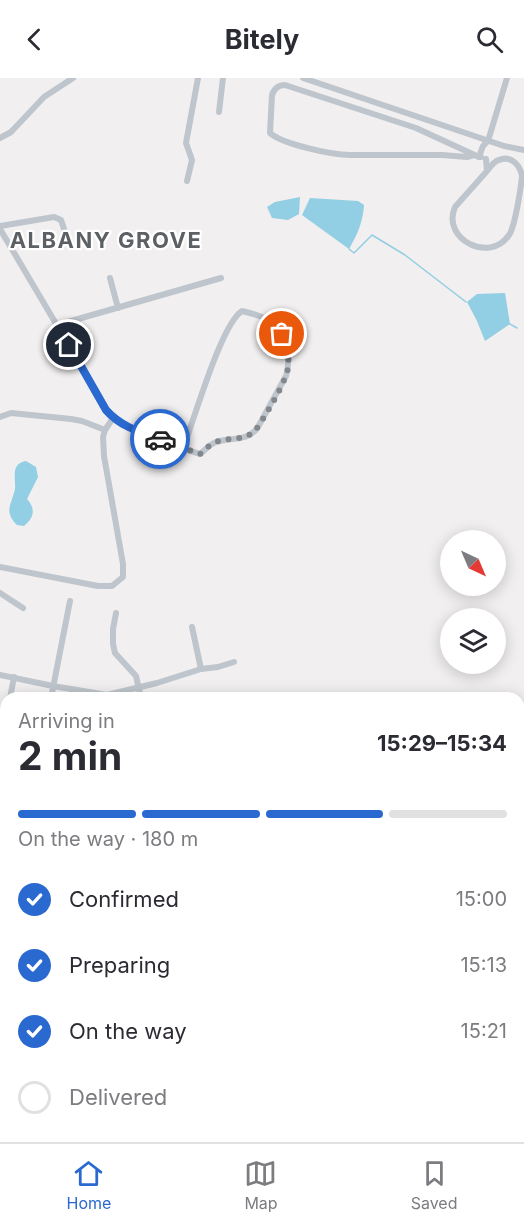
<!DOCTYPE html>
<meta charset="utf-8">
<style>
body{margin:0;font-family:Inter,sans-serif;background:#f7f7f7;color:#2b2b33;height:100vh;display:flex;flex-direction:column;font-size:22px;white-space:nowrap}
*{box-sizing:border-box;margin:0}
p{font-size:20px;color:#7c7c81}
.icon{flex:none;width:33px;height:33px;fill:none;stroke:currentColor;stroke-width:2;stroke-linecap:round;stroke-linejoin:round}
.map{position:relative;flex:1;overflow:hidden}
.drawer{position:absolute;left:0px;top:614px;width:525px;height:452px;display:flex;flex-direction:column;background:#fff;border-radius:18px 18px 0 0;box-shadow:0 3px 15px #0003}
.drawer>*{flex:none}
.needle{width:39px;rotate:136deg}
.tools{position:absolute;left:440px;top:452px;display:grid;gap:12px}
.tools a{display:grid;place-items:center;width:66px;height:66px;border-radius:50%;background:#fff;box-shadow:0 3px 15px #0003;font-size:30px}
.pin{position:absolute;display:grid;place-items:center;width:51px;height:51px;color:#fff;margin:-26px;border:3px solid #fff;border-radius:50%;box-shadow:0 2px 6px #0007}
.courier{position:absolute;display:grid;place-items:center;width:60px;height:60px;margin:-30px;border:4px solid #2a69d0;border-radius:50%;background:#fff;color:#222;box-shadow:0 2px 8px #0007}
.head em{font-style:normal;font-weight:700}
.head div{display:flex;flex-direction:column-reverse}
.head{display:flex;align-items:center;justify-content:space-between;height:102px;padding:0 18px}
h1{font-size:39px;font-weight:700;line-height:45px}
.bar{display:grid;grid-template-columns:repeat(4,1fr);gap:9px 6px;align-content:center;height:72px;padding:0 18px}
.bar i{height:8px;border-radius:4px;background:#e1e1e2}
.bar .active{background:#2a69d0}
.bar p{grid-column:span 4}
ol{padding:0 18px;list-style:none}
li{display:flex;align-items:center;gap:18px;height:66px}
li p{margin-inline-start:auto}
li .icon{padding:6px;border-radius:50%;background:#2a69d0;color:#fff;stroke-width:4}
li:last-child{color:#7c7c81}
li i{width:33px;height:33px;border:3px solid #e1e1e2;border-radius:50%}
header{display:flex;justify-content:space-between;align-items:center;height:78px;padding:0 18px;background:#fff;font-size:27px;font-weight:700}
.tabs{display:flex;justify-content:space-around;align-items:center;height:84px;border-top:2px solid #e1e1e2;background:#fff;font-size:16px;color:#7c7c81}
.tabs a{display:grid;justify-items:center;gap:3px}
.tabs .active{color:#2a69d0}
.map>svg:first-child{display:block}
.water{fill:#92cee4}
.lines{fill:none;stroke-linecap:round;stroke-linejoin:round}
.stream{stroke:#92cee4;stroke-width:1.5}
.minor{stroke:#bec5cc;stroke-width:6}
.tertiary{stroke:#bec5cc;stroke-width:8}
.done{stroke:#83888e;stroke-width:6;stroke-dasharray:0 10.8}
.route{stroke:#2a69d0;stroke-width:8}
.labels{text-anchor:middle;stroke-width:4.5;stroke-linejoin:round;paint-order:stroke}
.district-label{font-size:22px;font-weight:bold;letter-spacing:1.5px;fill:#5c5f63;stroke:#fff}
</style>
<header><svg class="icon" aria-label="back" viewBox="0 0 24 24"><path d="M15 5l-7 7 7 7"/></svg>Bitely<svg class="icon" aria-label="search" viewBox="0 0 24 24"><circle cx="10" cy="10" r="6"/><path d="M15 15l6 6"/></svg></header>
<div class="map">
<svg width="524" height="1064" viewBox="0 0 524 1064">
<rect width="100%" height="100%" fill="#f1efef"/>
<g class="water">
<path d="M 300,119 L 299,136 L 288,142 L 272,140 L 267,129 L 275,124 Z"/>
<path d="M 310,120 L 358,123 L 364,127 C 363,144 357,157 349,171 L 302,137 Z"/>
<path d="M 505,215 L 510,246 L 485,263 L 477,243 L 467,224 L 477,216 Z"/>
<path d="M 26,383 L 36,389 L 38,399 L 27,421 C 36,431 34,440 24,448 L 17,447 C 3,433 12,426 15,411 C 16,400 10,386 26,383 Z"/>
</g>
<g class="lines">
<g class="stream">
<path d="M 349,171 L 354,175 L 372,157 L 405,177 L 466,224"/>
<path d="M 508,245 L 517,250"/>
</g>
<g class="minor">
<path d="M 303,0 L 504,68 L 524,72"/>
<path d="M 219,34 L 223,0"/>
<path d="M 0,60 L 11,54 L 44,19 L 73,0"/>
<path d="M 474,77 L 467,79 L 442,77 L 350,77 C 332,77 282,66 270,55 L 272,17 C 274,11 278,7 285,7 L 416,50 L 479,79"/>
<path d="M 481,79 L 479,79 L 483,68 L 488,63 L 507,0"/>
<path d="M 486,81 L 487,93 L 455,129 C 441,161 490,186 509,157 C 515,149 521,109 522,98 C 520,87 511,77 499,82 C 494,83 490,89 487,93"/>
<path d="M 187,103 L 192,82 L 186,65 L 198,0"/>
<path d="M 0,148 L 54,139 L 61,142 L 67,160"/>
<path d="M 0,151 L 107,332 C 126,354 172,366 200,376 C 205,372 210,366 216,364 C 231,359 248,364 258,349 L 286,298 C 289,288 289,280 286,270 C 281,245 265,238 242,233 C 221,246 194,343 183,370"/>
<path d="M 110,200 L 118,230"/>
<path d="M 57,247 L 221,200"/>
<path d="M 0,339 L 11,335 L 71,341 L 82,343 L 105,352"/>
<path d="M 0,489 L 98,508 L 112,508 L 123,499 L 123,486 L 104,378 L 103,359 L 105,352 L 113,340"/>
<path d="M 0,515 L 23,530"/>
<path d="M 116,535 L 113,551 L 113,566 L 115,575 L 136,598 L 141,620"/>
<path d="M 192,549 L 201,591"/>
<path d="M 0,597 L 53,608 L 107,617 L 157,605 L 201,591 L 218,589 L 234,584"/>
<path d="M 10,620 L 14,599"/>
<path d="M 51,620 L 70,523"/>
<path d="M 274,620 L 275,617"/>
<path d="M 0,664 L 6,637"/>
<path d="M 519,665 L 524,663"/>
<path d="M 6,740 L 6,747"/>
<path d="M 519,779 L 524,781"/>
<path d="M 0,991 L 6,991"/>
<path d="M 27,1059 L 28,1064"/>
<path d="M 81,1059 L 83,1064"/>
</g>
<g class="tertiary">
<path d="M 0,673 L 6,674"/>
<path d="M 519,956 L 524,978"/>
</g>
</g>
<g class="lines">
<path class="done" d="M 160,361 L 200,376 C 205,372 210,366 216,364 C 230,359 243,363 255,353 C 264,340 287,303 288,289 C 290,278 286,266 282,256"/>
<path class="route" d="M 69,267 L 106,332 C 121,349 140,354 160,361"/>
</g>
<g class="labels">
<g class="district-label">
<text x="106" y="170">ALBANY GROVE</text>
</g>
</g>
</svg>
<div class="tools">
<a><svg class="needle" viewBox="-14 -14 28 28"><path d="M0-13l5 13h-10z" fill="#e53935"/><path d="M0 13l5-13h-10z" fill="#7c7c81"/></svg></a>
<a><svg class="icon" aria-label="layers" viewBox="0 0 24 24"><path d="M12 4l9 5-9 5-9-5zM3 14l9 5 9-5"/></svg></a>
</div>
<div class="pin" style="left:282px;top:256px;background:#ea580c"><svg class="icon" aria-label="bag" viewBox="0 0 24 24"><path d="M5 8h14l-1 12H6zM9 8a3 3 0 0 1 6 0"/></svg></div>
<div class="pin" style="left:69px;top:267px;background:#1f2937"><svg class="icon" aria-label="home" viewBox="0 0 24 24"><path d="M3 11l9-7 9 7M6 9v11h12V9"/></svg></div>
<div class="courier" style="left:160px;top:361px"><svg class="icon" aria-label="car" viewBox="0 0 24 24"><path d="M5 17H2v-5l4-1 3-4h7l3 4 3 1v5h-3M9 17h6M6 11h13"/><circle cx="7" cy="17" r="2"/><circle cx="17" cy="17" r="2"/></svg></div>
<section class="drawer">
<div class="head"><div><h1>2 min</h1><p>Arriving in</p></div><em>15:29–15:34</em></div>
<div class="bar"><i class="active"></i><i class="active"></i><i class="active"></i><i></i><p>On the way · 180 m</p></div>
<ol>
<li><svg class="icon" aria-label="check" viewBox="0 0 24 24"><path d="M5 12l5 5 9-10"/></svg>Confirmed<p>15:00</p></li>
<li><svg class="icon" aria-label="check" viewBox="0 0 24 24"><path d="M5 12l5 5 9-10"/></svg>Preparing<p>15:13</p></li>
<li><svg class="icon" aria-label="check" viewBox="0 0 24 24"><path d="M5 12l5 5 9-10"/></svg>On the way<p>15:21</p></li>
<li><i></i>Delivered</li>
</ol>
</section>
</div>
<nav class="tabs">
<a class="active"><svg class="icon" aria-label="home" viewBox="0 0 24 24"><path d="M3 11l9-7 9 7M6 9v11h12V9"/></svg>Home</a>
<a><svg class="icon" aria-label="map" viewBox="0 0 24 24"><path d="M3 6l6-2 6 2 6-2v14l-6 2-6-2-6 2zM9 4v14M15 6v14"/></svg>Map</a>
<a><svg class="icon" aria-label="saved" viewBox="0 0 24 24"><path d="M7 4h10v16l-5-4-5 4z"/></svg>Saved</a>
</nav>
